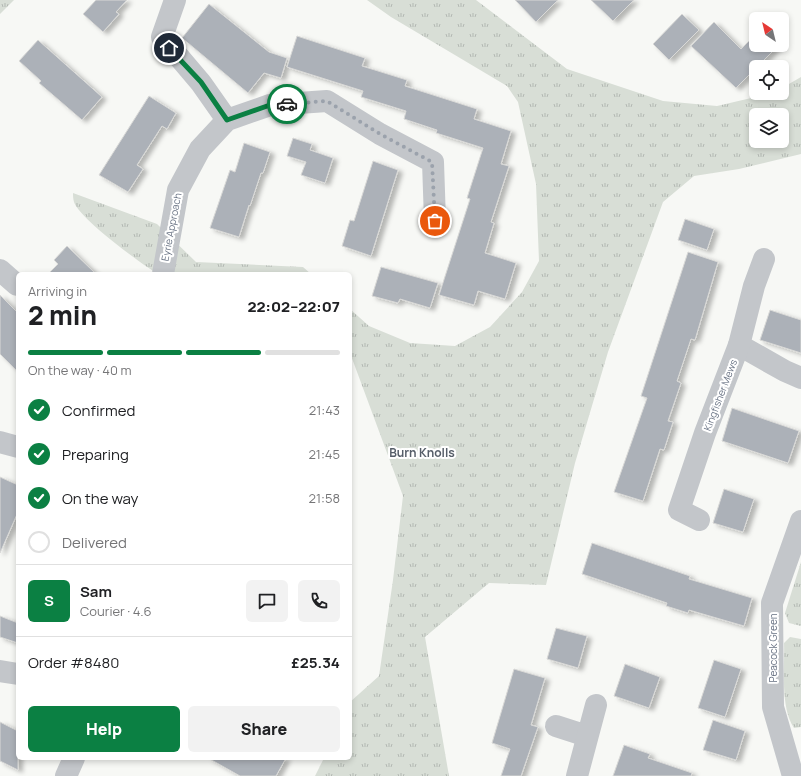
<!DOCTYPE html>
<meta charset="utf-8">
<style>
body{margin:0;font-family:Manrope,sans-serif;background:#f2f2f2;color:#202124;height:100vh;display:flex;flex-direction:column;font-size:15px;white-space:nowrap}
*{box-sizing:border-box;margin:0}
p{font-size:13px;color:#757577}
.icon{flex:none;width:22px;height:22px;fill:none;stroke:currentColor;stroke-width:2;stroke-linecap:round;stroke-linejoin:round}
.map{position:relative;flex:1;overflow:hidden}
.drawer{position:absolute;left:16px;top:272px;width:336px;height:488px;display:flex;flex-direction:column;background:#fff;border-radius:6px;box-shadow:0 2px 6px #0003}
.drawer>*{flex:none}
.needle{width:26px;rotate:325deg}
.buttons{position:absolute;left:749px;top:12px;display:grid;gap:8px}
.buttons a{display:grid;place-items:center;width:40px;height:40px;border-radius:6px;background:#fff;box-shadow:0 2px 6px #0003;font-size:20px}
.pin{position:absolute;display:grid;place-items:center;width:34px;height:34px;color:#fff;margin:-17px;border:2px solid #fff;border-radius:50%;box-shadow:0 1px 4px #0007}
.courier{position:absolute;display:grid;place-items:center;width:40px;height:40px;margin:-20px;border:3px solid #0b8043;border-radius:50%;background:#fff;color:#222;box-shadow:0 1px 5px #0007}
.overview em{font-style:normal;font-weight:800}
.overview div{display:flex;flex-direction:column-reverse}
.overview{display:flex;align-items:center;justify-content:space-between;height:68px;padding:0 12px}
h1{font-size:26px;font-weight:800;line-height:30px}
.bar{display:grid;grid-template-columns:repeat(4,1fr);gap:6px 4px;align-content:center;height:48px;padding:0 12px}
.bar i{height:5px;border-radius:3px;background:#e0e0e0}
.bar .current{background:#0b8043}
.bar p{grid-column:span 4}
.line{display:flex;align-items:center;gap:10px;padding:0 12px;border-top:1px solid #e0e0e0}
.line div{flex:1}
.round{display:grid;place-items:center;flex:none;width:42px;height:42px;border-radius:6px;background:#f2f2f2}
ol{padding:0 12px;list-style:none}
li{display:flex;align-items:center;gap:12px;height:44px}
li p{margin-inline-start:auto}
li .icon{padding:4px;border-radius:50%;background:#0b8043;color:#fff;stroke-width:4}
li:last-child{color:#757577}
li i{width:22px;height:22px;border:2px solid #e0e0e0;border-radius:50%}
.primary-button{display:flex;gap:8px;margin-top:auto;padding:8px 12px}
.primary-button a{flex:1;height:46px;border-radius:6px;background:#0b8043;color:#fff;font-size:16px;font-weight:800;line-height:46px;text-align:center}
.primary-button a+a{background:#f2f2f2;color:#202124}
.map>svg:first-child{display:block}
.grass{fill:url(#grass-tufts);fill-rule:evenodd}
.building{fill:#acb1b8;stroke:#d9d9d7;filter:url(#shadow)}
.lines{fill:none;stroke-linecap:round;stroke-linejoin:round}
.street{stroke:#c3c6ca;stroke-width:22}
.done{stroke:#9ba2ac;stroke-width:4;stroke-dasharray:0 7.2}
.route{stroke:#0b8043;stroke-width:5}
.labels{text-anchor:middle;stroke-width:4;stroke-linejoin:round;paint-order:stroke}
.street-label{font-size:10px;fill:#697384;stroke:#fff}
.quarter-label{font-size:12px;font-weight:bold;fill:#565e69;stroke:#fff}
</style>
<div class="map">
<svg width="801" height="776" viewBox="0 0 801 776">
<defs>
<pattern id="grass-tufts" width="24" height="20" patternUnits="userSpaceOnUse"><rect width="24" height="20" fill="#d8ded6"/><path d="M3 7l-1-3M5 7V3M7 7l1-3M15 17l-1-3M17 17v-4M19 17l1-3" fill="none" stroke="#b3b8b3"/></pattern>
<filter id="shadow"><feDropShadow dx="4.5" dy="2.5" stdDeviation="2" flood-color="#0004"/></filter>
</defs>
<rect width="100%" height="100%" fill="#f7f8f5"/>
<g class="grass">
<path d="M 0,0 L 14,0 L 0,14 Z"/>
<path d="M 367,0 L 476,0 L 567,69 L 663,101 L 717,106 L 772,93 L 782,93 L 782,88 L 801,77 L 801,154 L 739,169 L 694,176 L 663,202 L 608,352 L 575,463 L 546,585 L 489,583 L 425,637 L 449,776 L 315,776 L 324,758 L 350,758 L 350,702 L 379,676 L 393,580 L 403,496 L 350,353 L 350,309 L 369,326 L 410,343 L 455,346 L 490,327 L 522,292 L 539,261 L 536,184 L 518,102 L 507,86 L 391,17 ZM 756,115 L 782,115 L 782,141 L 756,141 Z"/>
<path d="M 73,193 L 157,224 L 196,262 L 303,267 L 311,274 L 158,274 C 141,264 79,218 74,202 C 73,199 73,195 73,193 Z"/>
<path d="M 801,562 L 801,626 L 789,623 L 785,613 Z"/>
<path d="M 790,637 L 801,639 L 801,727 L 794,728 C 780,707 785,668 784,643 Z"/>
</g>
<g class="building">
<path d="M 96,0 L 127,0 L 116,12 L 119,14 L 103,32 L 83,14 Z"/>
<path d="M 515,0 L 558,0 L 536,22 Z"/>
<path d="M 591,0 L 634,0 L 613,21 Z"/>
<path d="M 209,4 L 269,52 L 287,58 L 281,78 L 264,73 L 248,93 L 182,38 Z"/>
<path d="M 682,14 L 699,30 L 669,60 L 653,44 Z"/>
<path d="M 714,22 L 741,49 L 753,37 L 756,40 L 756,45 L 779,45 L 736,88 L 691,46 Z"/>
<path d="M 297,36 L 365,58 L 362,66 L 407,80 L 405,86 L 477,109 L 474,119 L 511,131 L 501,164 L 509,166 L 491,222 L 494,223 L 485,253 L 516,263 L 505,299 L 478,291 L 474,305 L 439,295 L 470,199 L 467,198 L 483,148 L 436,133 L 437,130 L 404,119 L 406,111 L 361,97 L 363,91 L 287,67 Z"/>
<path d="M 38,40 L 102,97 L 82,120 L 39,83 L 41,81 L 19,61 Z"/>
<path d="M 149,96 L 176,113 L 167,129 L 162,126 L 137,165 L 143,169 L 128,192 L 99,175 Z"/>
<path d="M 293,138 L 312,144 L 310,150 L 333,158 L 325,183 L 301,175 L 306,162 L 287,156 Z"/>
<path d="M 244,143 L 270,152 L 263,173 L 261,173 L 250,206 L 249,205 L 239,237 L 210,228 L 230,170 L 235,172 Z"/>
<path d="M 373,161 L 398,170 L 371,256 L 342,246 L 350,220 L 354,221 Z"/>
<path d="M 685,219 L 714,229 L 707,250 L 678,240 Z"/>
<path d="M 67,246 L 96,274 L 48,274 L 58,264 L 54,260 Z"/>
<path d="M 688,252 L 718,262 L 695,340 L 691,339 L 677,381 L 681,383 L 668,421 L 673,422 L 664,450 L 660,449 L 643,501 L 614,492 L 647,398 L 641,396 Z"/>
<path d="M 381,267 L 438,283 L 430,308 L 400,299 L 398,303 L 372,296 Z"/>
<path d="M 0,295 L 18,313 L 18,372 L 0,354 Z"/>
<path d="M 770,310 L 801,320 L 801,353 L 760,340 Z"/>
<path d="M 732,408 L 799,431 L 788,463 L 722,441 Z"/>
<path d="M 0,477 L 18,485 L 18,512 L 0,553 Z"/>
<path d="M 724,489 L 754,499 L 743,532 L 713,523 Z"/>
<path d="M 592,543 L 690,576 L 689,579 L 752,598 L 744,626 L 689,610 L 688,613 L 666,606 L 667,603 L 582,574 Z"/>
<path d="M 0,616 L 18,623 L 18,643 L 0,637 Z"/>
<path d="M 556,628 L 587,636 L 578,668 L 547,659 Z"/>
<path d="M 714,660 L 741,669 L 725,717 L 698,708 Z"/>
<path d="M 625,664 L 660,677 L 649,708 L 614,696 Z"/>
<path d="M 514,669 L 545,678 L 531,725 L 538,727 L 521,776 L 501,776 L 510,749 L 492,743 Z"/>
<path d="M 713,720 L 745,731 L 736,760 L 703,750 Z"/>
<path d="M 0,722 L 18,731 L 18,770 L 0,761 Z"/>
<path d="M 624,745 L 650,754 L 648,758 L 692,773 L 691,776 L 613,776 Z"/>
<path d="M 208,758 L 286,758 L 276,776 L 240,776 Z"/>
</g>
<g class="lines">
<g class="street">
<path d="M 175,0 L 162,37 L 201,83 L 227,120"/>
<path d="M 0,270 L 17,285"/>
<path d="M 163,274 L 178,190 L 200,149 L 227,120 L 270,105 L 327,101 L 380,134 L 433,162 L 435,221"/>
<path d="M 739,345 L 785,371 L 801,378"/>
<path d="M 0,442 L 18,447"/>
<path d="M 699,520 L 679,510 L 705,433 L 739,345 L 754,286 L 764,259"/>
<path d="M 0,671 L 18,674"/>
<path d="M 556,726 L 587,736"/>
<path d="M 66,776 L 74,758"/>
<path d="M 577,776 L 596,705"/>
<path d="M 793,776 L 773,707 L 772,603 L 801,521"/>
</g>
</g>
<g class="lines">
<path class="done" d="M 287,104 L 327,101 L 380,134 L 432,162 L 435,221"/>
<path class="route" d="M 169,48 L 201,82 L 227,120 L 270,105 L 287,104"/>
</g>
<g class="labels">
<g class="street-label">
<text transform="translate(171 227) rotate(-79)" y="4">Eyrie Approach</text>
<text transform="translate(720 395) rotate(-69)" y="4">Kingfisher Mews</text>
<text transform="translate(773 648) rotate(-90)" y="4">Peacock Green</text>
</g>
<g class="quarter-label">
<text x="422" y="457">Burn Knolls</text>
</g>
</g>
</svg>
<div class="buttons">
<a><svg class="needle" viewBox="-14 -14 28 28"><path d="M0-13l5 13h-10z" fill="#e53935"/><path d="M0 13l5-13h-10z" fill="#757577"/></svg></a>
<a><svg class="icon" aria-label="locate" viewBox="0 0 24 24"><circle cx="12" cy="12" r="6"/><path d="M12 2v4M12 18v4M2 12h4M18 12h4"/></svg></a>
<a><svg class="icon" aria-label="layers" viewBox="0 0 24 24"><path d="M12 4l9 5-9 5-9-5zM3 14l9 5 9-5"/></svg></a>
</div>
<div class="pin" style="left:435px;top:221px;background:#ea580c"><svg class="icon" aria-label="bag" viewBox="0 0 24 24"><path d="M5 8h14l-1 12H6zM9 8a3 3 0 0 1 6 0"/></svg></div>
<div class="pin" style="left:169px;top:48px;background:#1f2937"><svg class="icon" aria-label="home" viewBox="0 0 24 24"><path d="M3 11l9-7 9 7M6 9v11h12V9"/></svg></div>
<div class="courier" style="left:287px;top:104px"><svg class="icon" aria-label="car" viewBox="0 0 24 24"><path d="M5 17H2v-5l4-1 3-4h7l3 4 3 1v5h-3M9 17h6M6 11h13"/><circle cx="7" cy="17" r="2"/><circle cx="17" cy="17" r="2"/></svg></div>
<section class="drawer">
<div class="overview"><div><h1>2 min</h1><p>Arriving in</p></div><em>22:02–22:07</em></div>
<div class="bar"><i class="current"></i><i class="current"></i><i class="current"></i><i></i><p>On the way · 40 m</p></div>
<ol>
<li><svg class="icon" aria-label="check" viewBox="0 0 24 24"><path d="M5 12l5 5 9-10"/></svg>Confirmed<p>21:43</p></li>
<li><svg class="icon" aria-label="check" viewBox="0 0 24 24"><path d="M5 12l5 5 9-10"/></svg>Preparing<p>21:45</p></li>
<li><svg class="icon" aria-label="check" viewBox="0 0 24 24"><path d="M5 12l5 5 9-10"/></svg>On the way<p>21:58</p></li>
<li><i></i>Delivered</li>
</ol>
<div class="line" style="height:72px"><b class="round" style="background:#0b8043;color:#fff">S</b><div><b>Sam</b><p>Courier · 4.6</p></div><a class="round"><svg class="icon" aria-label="chat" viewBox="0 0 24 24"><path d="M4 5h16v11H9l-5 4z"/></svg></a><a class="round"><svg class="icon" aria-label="phone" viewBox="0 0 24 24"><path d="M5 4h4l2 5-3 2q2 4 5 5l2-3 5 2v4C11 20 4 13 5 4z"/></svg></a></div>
<div class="line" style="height:52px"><div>Order #8480</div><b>£25.34</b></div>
<div class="primary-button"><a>Help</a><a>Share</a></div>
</section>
</div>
